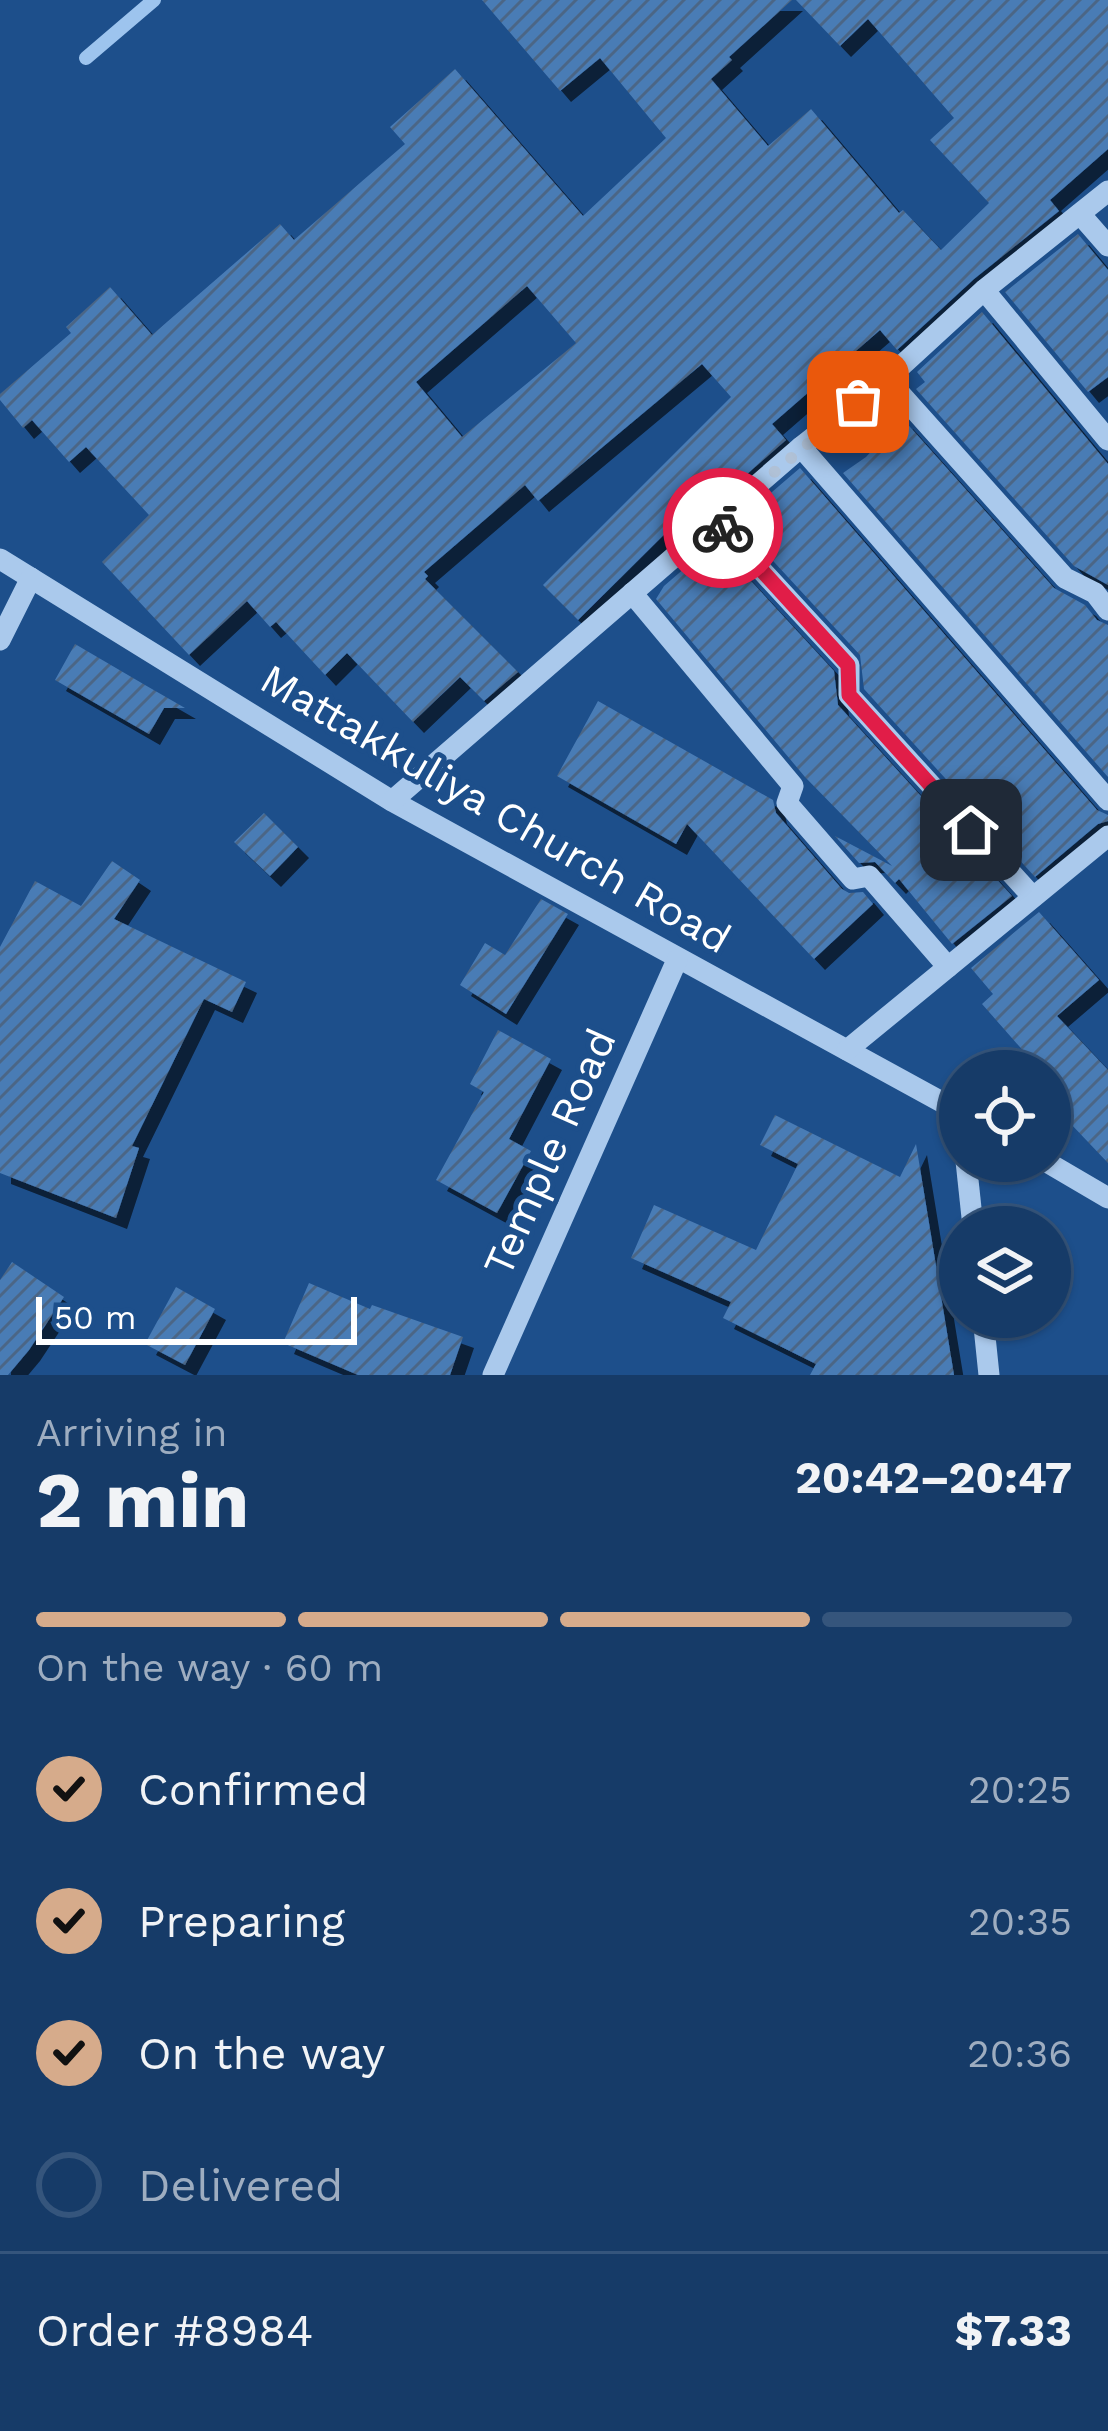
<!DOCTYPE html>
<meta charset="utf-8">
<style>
body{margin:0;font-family:"Work Sans",sans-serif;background:#1f426e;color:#f1f3f6;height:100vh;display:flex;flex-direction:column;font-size:45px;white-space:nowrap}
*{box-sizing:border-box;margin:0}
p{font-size:39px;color:#9eadc0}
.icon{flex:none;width:66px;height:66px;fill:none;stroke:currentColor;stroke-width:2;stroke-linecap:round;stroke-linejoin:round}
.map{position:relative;height:1375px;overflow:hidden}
.side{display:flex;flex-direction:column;background:#163b68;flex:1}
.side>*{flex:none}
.fabs{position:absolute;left:939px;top:1050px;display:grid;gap:24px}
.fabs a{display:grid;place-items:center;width:132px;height:132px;border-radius:50%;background:#163b68;box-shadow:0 3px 9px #0004,0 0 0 3px #35557c;font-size:60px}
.scale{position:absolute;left:36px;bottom:30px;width:321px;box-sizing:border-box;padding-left:12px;border:6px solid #fff;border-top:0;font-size:33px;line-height:42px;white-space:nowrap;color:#fff;-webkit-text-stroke:9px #1d4f8b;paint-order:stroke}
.pin{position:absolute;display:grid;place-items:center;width:102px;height:102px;color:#fff;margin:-51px;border-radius:24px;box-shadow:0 6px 18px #0006}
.courier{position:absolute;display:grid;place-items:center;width:120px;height:120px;margin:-60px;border:9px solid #e11d48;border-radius:50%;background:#fff;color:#222;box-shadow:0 3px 15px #0007}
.overview em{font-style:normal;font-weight:700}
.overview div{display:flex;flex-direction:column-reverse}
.overview{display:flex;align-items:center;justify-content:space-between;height:204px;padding:0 36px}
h1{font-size:78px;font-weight:700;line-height:90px}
.bar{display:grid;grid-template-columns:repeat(4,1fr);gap:18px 12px;align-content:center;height:144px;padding:0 36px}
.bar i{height:15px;border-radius:9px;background:#35557c}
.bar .on{background:#d6ab8b}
.bar p{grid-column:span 4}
.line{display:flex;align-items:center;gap:30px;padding:0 36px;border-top:3px solid #35557c}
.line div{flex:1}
ol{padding:0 36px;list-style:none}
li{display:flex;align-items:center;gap:36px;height:132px}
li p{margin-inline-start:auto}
li .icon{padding:12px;border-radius:50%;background:#d6ab8b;color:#111;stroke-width:4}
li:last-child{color:#9eadc0}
li i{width:66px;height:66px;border:6px solid #35557c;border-radius:50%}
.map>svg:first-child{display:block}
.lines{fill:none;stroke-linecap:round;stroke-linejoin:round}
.stream{stroke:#9dc4ee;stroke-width:14}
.building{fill:url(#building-hatch);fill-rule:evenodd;filter:url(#shadow)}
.minor{stroke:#aac9ec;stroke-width:21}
.done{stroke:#b0c1d6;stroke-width:12;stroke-dasharray:0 21.6}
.route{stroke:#e11d48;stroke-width:15}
.labels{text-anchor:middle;stroke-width:10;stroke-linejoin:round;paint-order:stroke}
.street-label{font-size:42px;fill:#fff;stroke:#1d4f8b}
</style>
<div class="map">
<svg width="1108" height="1375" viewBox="0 0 1108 1375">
<defs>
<pattern id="building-hatch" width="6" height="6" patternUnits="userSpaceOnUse" patternTransform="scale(3)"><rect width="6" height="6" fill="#4a7cb5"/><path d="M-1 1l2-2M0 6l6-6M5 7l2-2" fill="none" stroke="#4b6686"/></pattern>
<filter id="shadow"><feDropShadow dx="11" dy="11" stdDeviation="0" flood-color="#0009"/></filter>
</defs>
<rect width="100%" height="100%" fill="#1d4f8b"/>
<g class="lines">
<path class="stream" d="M 86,58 L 154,0"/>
</g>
<g class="building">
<path d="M 482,0 L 792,0 L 729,57 L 732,60 L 711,79 L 768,146 L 811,109 L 899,213 L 903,210 L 941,250 L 989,203 L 930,140 L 954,118 L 868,19 L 840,46 L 796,0 L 1108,0 L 1108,149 L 1050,200 L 1059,211 L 974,279 L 897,350 L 880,330 L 772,424 L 786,440 L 707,509 L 718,489 L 713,486 L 578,620 L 543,585 L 731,397 L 702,364 L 538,501 L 525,485 L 424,572 L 428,576 L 425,579 L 518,672 L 484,701 L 460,677 L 413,722 L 347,653 L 325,675 L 276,622 L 270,627 L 247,601 L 189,655 L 102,562 L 149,515 L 86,447 L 69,462 L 32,420 L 23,428 L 0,400 L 0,394 L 71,333 L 66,327 L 110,287 L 152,335 L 280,224 L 294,240 L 405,144 L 390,127 L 455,69 L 583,216 L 666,138 L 600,58 L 560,91 ZM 527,286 L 576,343 L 462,437 L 416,382 Z"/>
<path d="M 1078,234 L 1108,270 L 1108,377 L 1088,392 L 1005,292 Z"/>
<path d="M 982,312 L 1108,464 L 1108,585 L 1074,566 L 916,389 L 925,382 L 917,372 Z"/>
<path d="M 902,418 L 1054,588 L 1085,605 L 1097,620 L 1108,625 L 1108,777 L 843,473 L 866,457 Z"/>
<path d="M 800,468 L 1097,810 L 1108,815 L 1108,821 L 1098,824 L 1035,877 L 864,689 L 860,655 L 737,522 Z"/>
<path d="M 715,542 L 834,671 L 838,705 L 1012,896 L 952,944 L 899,879 L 895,883 L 875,862 L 859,863 L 835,836 L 892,866 L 805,777 L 656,599 L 664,586 Z"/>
<path d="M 75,644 L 145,685 L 185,708 L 164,708 L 149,734 L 55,680 Z"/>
<path d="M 598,701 L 773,800 L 776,813 L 842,889 L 849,893 L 863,892 L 873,904 L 814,959 L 687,824 L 676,844 L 557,776 Z"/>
<path d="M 264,813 L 298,847 L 270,876 L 234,842 Z"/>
<path d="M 112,861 L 140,880 L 114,919 L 246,982 L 232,1012 L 204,999 L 132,1146 L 139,1148 L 116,1218 L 0,1173 L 0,947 L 35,881 L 81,906 Z"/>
<path d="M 541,899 L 568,914 L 506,1014 L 460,985 L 485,943 L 505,955 Z"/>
<path d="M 1039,912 L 1099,980 L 1057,1016 L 1108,1070 L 1108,1163 L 1050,1102 L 1050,1071 L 1041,1071 L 982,1004 L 993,994 L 971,968 Z"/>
<path d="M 498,1030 L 551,1059 L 509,1139 L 531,1151 L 497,1213 L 436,1180 L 484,1092 L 470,1084 Z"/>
<path d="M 775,1115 L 900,1177 L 916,1144 L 954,1375 L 810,1375 L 816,1364 L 723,1318 L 731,1302 L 631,1258 L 654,1205 L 756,1250 L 798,1164 L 760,1145 Z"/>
<path d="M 12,1262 L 64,1297 L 29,1350 L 8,1375 L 0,1375 L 0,1280 Z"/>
<path d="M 309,1283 L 370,1309 L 372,1305 L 463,1337 L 450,1375 L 358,1375 L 283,1343 Z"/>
<path d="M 176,1287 L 215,1309 L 185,1365 L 145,1344 Z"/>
</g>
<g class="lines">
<g class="minor">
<path d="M 1080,214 L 1108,246"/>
<path d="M 984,290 L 1108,440"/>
<path d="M 887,379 L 1065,578 L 1095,593 L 1108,610"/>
<path d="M 801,447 L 1108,800"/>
<path d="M 716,521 L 849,665 L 849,695 L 1033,897"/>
<path d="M 0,559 L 392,801 L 960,1112"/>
<path d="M 632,593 L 793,786 L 787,803 L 853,879 L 869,876 L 948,967"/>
<path d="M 0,640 L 31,578"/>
<path d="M 392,801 L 801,447 L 887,379 L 984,290 L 1108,191"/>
<path d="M 847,1050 L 1108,836"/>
<path d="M 966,1161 L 973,1227"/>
<path d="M 1045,1161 L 1108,1198"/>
<path d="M 983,1317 L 989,1375"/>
<path d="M 493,1375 L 677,960"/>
</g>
</g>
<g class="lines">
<path class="done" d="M 723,528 L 716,521 L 858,402"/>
<path class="route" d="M 723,528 L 848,665 L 849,695 L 971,830"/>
</g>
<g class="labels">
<g class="street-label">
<text transform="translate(496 808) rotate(30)" y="15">Mattakkuliya Church Road</text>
<text transform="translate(549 1152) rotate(-66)" y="15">Temple Road</text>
</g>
</g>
</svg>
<div class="fabs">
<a><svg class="icon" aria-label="locate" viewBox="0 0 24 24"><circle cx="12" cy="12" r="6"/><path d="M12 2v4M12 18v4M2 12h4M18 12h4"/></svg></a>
<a><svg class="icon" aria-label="layers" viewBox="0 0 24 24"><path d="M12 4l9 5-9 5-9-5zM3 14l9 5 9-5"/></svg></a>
</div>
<div class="scale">50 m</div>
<div class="pin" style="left:858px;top:402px;background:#ea580c"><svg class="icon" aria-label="bag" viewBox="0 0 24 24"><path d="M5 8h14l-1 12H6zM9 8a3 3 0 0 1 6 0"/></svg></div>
<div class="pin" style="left:971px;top:830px;background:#1f2937"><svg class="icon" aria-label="home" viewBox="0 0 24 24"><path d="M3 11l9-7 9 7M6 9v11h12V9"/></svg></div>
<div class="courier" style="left:723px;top:528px"><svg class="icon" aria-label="bike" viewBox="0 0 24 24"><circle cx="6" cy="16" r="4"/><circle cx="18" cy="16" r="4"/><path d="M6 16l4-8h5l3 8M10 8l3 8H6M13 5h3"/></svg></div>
</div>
<section class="side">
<div class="overview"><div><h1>2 min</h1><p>Arriving in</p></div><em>20:42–20:47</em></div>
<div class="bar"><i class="on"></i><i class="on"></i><i class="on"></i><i></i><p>On the way · 60 m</p></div>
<ol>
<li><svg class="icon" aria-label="check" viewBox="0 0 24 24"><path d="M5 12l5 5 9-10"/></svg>Confirmed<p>20:25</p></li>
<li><svg class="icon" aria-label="check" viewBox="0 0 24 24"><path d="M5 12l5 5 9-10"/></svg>Preparing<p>20:35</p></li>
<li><svg class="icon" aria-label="check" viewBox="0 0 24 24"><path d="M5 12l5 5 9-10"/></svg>On the way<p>20:36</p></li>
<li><i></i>Delivered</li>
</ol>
<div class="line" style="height:156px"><div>Order #8984</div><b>$7.33</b></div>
</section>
